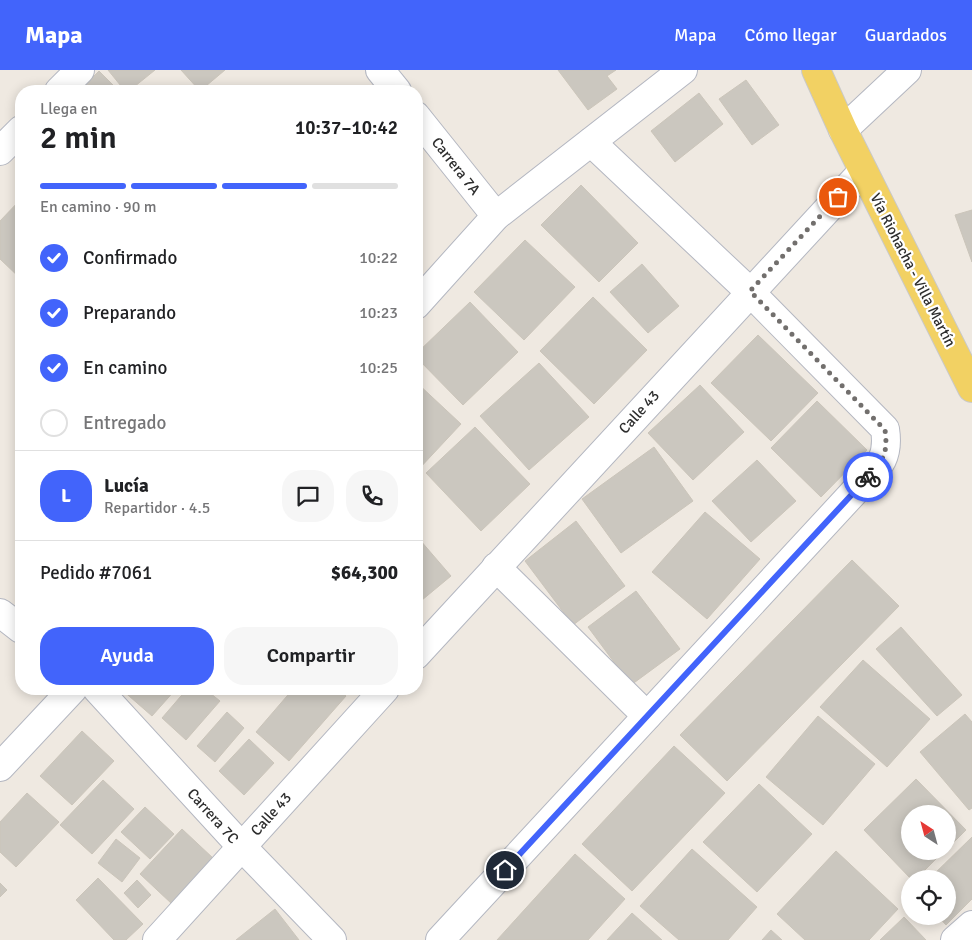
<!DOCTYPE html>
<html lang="es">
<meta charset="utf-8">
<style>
body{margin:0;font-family:Signika,sans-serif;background:#f6f6f6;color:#202124;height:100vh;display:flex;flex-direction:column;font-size:19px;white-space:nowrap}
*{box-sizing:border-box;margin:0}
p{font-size:16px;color:#757577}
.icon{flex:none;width:28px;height:28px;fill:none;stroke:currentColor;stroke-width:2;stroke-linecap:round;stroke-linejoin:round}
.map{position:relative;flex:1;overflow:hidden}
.drawer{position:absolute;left:15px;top:15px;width:408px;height:610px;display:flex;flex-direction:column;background:#fff;border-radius:20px;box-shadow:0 2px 12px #0003}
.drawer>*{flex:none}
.needle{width:32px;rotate:324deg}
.buttons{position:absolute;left:901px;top:735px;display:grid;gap:10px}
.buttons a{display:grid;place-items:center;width:55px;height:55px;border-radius:50%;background:#fff;box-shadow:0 2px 12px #0003;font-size:25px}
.pin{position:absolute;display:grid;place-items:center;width:42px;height:42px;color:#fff;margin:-21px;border:2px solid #fff;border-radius:50%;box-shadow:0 1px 5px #0007}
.courier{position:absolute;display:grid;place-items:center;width:50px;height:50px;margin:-25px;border:4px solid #4264fb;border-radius:50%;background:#fff;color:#222;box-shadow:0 1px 6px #0007}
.overview em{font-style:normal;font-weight:600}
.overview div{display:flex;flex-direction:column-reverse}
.overview{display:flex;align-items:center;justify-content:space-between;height:85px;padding:0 25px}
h1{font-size:32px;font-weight:600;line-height:38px}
.bar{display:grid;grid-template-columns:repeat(4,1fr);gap:8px 5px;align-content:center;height:60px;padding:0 25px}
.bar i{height:6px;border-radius:4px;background:#e0e0e0}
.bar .current{background:#4264fb}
.bar p{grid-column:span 4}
.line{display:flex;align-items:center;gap:12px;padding:0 25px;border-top:1px solid #e0e0e0}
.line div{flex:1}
.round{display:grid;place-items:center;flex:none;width:52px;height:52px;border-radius:20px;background:#f6f6f6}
ol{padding:0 25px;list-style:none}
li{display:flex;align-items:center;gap:15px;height:55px}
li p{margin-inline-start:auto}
li .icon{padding:5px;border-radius:50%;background:#4264fb;color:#fff;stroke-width:4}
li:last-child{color:#757577}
li i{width:28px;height:28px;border:2px solid #e0e0e0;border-radius:50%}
.cta{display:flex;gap:10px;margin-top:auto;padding:10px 25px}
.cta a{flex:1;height:58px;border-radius:20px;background:#4264fb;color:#fff;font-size:20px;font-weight:600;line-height:58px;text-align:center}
.cta a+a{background:#f6f6f6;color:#202124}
header{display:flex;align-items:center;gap:30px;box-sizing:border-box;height:70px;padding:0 25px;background:#4264fb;color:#fff}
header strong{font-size:24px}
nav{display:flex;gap:28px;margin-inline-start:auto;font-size:18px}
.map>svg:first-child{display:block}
.building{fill:#cbc7bf;stroke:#cbc5ba}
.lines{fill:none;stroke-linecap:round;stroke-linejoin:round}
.minor-casing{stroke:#b4b7c1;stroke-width:30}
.major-casing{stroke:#c9c9c9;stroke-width:30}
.minor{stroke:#fff;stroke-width:28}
.major{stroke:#f2d163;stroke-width:28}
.done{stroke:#726f6d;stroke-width:5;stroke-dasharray:0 9}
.route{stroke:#4264fb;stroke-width:6}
.labels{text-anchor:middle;stroke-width:4.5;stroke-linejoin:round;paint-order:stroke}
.street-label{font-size:15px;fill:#2e2e2e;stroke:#fff}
</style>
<header>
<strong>Mapa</strong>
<nav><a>Mapa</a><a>Cómo llegar</a><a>Guardados</a></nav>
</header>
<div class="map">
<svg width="972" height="870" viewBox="0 0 972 870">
<rect width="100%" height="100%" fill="#efe9e1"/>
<g class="building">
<path d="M 108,0 L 155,0 L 129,21 L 125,21 Z"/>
<path d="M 181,0 L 225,0 L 200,21 Z"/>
<path d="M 558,0 L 616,0 L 607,6 L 617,19 L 588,40 Z"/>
<path d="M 99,1 L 119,21 L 90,21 L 84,16 Z"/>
<path d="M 746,10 L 779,55 L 752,75 L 719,29 Z"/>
<path d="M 699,23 L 723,54 L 675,92 L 651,61 Z"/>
<path d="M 581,115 L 638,173 L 599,212 L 541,155 Z"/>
<path d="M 21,129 L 21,209 L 0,189 L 0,151 Z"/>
<path d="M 972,140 L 972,192 L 955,145 Z"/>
<path d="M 525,170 L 575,217 L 524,270 L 474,222 Z"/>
<path d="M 642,194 L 679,236 L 648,263 L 610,222 Z"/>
<path d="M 593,227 L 647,280 L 594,334 L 540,281 Z"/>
<path d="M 470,232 L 518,282 L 463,335 L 416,287 L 416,284 Z"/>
<path d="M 758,265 L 818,323 L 771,371 L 711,313 Z"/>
<path d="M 539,293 L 589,347 L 529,400 L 480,346 Z"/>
<path d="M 416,312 L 461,354 L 417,401 L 416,400 Z"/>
<path d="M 700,315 L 744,362 L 693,410 L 648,363 Z"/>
<path d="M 817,331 L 867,380 L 821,427 L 771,378 Z"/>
<path d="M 475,357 L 530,414 L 481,461 L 426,403 Z"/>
<path d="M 654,377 L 693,431 L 621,483 L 582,429 Z"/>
<path d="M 757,390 L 796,431 L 751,472 L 712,431 Z"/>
<path d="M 705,442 L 760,489 L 707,549 L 652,502 Z"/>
<path d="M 576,451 L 625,516 L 573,555 L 525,491 Z"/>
<path d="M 420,470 L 451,506 L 416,535 L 416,473 Z"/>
<path d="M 852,490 L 899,536 L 727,711 L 680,665 Z"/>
<path d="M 636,521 L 680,579 L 631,615 L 588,557 Z"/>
<path d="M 901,557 L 962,625 L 937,646 L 876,579 Z"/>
<path d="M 863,590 L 930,649 L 887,697 L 820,637 Z"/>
<path d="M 121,619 L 176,619 L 152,646 Z"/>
<path d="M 187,619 L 205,619 L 220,631 L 186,670 L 162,648 Z"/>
<path d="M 293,619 L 337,619 L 346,626 L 289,691 L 256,662 Z"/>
<path d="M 227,642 L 244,658 L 215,692 L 197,676 Z"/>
<path d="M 965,644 L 972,652 L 972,738 L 969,740 L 920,682 Z"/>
<path d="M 818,646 L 875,694 L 823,755 L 766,707 Z"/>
<path d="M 82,661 L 114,691 L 72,735 L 40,706 Z"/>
<path d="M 249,669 L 274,693 L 244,725 L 219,701 Z"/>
<path d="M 674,676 L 725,723 L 632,821 L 582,774 Z"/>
<path d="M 916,709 L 966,760 L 948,778 L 948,744 L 910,744 L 910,781 L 944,781 L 916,809 L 911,809 L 864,760 Z"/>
<path d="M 103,710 L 134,739 L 92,784 L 60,755 Z"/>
<path d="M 759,714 L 812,764 L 757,822 L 703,772 Z"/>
<path d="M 27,723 L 59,752 L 16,797 L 0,782 L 0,752 Z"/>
<path d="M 145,737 L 174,764 L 150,789 L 121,762 Z"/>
<path d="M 182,759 L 214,789 L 172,834 L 140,804 Z"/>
<path d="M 972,767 L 972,829 L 946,855 L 938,846 L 948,846 L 948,809 L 929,809 Z"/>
<path d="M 116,769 L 140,788 L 122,812 L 98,793 Z"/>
<path d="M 692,779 L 757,837 L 728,870 L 679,870 L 640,836 Z"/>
<path d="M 836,781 L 898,839 L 869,870 L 805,870 L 777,844 Z"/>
<path d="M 575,784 L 625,829 L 588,870 L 497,870 Z"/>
<path d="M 98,808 L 143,854 L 126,870 L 114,870 L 76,830 Z"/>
<path d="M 137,810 L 151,825 L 138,838 L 124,823 Z"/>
<path d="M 0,813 L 7,820 L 0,827 Z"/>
<path d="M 275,839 L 299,870 L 236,870 Z"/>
<path d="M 632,843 L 662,870 L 607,870 Z"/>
<path d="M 904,847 L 926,870 L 880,870 Z"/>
<path d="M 771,860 L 782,870 L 762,870 Z"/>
</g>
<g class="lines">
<defs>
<g id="minor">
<path d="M 380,0 L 397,21"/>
<path d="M 59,21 L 80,0"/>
<path d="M 416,46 L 496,146"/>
<path d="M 843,60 L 907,0"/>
<path d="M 0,81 L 21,60"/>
<path d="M 416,235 L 496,146 L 683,0"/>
<path d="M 496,497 L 647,646"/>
<path d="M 0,543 L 21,559"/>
<path d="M 416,585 L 863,101"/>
<path d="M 97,619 L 241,776 L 332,870"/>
<path d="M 0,697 L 73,619"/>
<path d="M 157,870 L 385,619"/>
<path d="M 440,870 L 856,420 C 876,399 890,391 885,359 L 749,221 L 591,72"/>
<path d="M 955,870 L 972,855"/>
</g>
<path id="major" d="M 816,0 L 843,60 L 972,318"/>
</defs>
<use href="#minor" class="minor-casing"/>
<use href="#major" class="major-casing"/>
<use href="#minor" class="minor"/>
<use href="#major" class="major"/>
</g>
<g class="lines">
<path class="done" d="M 838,127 L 750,221 L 885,360 C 888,382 884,390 868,407"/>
<path class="route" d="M 505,800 L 868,407"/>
</g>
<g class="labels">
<g class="street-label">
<text transform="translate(456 96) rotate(52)" y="5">Carrera 7A</text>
<text transform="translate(913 200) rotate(63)" y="5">Vía Riohacha - Villa Martín</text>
<text transform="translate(639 342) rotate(-48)" y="5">Calle 43</text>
<text transform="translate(271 744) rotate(-48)" y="5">Calle 43</text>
<text transform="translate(213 746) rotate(48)" y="5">Carrera 7C</text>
</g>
</g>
</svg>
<div class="buttons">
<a><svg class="needle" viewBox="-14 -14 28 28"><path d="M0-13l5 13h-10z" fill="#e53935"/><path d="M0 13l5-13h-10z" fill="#757577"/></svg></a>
<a><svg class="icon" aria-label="locate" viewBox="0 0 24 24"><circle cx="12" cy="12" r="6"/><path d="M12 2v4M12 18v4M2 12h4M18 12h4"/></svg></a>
</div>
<div class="pin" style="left:838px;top:127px;background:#ea580c"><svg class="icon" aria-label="bag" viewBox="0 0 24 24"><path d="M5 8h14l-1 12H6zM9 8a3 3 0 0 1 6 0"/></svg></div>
<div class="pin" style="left:505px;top:800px;background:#1f2937"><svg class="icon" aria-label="home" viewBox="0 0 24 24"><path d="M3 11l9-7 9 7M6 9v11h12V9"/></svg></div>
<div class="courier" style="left:868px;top:407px"><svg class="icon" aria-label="bike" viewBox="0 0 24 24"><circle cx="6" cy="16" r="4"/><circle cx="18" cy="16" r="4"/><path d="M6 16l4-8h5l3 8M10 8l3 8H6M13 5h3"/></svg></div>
<section class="drawer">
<div class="overview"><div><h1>2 min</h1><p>Llega en</p></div><em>10:37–10:42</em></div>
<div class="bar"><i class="current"></i><i class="current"></i><i class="current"></i><i></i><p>En camino · 90 m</p></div>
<ol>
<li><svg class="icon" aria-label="check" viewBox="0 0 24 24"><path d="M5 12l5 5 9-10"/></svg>Confirmado<p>10:22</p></li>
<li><svg class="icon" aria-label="check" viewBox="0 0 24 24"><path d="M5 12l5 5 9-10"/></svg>Preparando<p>10:23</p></li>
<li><svg class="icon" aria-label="check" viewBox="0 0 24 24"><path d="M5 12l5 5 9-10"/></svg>En camino<p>10:25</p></li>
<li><i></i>Entregado</li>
</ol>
<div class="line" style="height:90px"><b class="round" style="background:#4264fb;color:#fff">L</b><div><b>Lucía</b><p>Repartidor · 4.5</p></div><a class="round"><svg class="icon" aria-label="chat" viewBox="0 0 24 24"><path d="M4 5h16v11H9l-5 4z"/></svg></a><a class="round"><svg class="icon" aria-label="phone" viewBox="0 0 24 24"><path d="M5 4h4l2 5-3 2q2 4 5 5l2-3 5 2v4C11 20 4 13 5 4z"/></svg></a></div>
<div class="line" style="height:65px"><div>Pedido #7061</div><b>$64,300</b></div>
<div class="cta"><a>Ayuda</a><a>Compartir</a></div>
</section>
</div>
